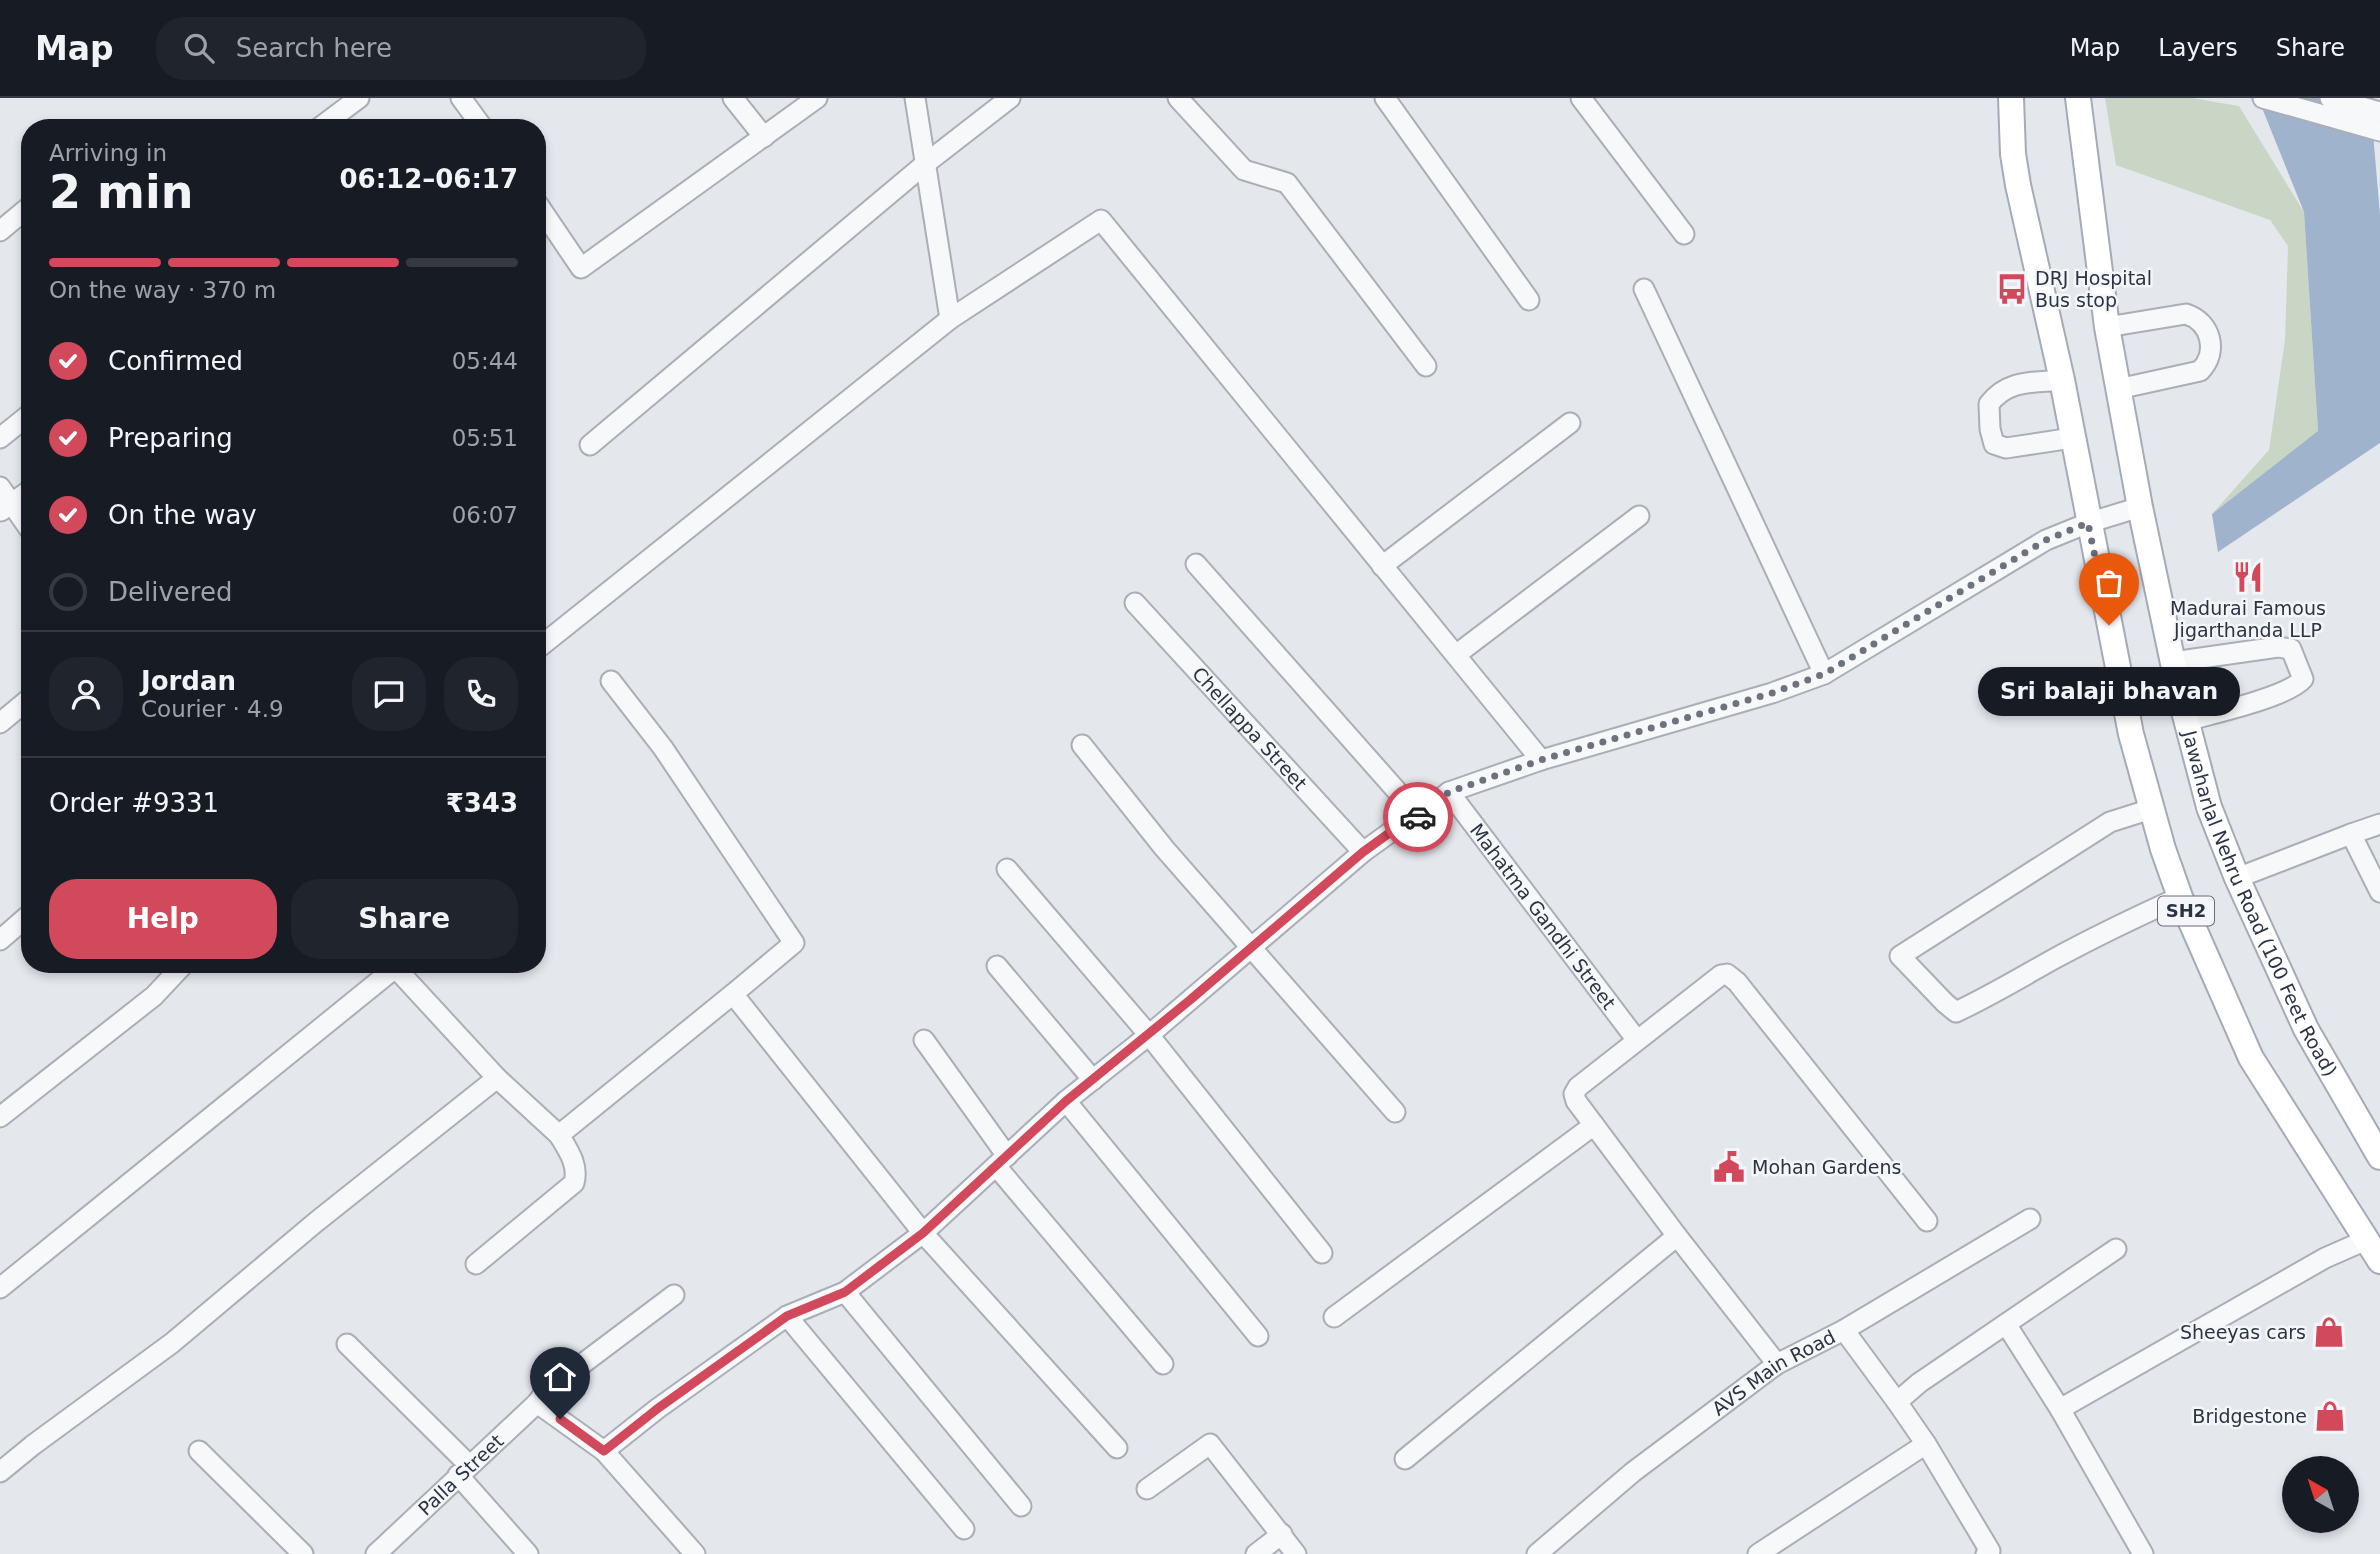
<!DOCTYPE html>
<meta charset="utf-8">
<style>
body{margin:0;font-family:"DejaVu Sans",sans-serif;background:#20242c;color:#f1f3f6;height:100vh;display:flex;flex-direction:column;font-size:26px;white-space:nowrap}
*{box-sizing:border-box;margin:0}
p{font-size:23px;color:#9ea1a6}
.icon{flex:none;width:38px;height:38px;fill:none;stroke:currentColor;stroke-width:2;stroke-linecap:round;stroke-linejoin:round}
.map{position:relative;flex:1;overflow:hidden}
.drawer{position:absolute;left:21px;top:21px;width:525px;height:854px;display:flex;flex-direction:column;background:#171b24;border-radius:28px;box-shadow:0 4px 10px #0003}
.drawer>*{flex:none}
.needle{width:46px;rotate:321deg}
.fabs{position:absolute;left:2282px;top:1358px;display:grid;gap:14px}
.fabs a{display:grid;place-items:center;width:77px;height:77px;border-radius:50%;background:#171b24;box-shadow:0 4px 10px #0003;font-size:35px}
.pin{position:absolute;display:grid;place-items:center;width:60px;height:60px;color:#fff;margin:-72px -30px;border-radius:50% 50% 50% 0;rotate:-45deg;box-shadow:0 0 7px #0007}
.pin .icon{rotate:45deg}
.courier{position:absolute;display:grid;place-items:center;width:70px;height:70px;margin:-35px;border:5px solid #d1495b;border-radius:50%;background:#fff;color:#222;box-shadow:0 2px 9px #0007}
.bubble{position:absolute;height:49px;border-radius:24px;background:#171b24;box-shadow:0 4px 10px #0003;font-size:23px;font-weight:600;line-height:49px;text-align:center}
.head em{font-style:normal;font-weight:600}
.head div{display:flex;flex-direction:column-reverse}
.head{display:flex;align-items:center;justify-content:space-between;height:119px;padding:0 28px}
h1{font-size:46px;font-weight:600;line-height:52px}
.bar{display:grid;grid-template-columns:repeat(4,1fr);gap:10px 7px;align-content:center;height:84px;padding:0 28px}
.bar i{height:9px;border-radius:5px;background:#363941}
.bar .on{background:#d1495b}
.bar p{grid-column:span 4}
.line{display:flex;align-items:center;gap:18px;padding:0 28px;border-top:2px solid #363941}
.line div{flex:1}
.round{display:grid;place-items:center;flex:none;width:74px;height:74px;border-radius:28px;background:#20242c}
ol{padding:0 28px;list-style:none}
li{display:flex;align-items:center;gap:21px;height:77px}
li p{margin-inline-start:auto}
li .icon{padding:7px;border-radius:50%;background:#d1495b;color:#fff;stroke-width:4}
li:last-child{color:#9ea1a6}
li i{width:38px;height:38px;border:4px solid #363941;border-radius:50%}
.primary-button{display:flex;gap:14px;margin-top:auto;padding:14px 28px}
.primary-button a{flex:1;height:80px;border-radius:28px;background:#d1495b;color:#fff;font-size:28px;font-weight:600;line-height:80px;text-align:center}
.primary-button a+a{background:#20242c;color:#f1f3f6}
header{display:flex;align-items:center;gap:42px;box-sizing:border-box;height:98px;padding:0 35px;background:#171b24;border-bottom:2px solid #363941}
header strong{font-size:33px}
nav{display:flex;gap:38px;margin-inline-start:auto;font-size:24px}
.search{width:490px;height:63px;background:#20242c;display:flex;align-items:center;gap:18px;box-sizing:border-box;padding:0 24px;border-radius:28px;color:#9ea1a6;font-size:26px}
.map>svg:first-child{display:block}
.green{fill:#c9d6c5}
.water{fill:#9fb4cc}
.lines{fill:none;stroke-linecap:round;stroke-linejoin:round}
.minor-casing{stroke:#a9aeb7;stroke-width:23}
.major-casing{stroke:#a3abb8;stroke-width:28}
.minor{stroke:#f7f8fa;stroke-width:19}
.major{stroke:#fff;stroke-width:24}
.done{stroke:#6c737f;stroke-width:7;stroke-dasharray:0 12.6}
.route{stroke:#d1495b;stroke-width:9}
.labels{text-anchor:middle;stroke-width:5;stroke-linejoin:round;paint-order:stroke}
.shield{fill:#f4f6f9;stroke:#676e7b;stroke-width:2}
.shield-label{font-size:18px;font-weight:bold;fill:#2b3445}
.poi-label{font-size:19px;fill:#2b3445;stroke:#f4f6f9;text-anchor:start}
.street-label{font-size:19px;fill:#2b3445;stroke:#f4f6f9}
</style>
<header>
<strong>Map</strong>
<div class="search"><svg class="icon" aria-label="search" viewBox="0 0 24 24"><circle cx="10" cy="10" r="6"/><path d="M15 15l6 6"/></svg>Search here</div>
<nav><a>Map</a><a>Layers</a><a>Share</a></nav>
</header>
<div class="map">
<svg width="2380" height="1456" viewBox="0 0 2380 1456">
<rect width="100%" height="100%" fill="#e4e7ec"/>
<path class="green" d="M 2105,0 L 2192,0 L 2239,8 L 2304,114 L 2318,334 L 2212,416 L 2269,352 L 2285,242 L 2288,148 L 2270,122 L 2116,67 Z"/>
<path class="water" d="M 2258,0 L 2370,0 L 2380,117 L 2380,345 L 2218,454 L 2212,416 L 2318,333 L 2304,114 Z"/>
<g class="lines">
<defs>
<g id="minor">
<path d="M 461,0 L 483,30"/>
<path d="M 733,0 L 764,39"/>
<path d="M 915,0 L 950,221"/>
<path d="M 1178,0 L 1244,72 L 1287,85 L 1426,268"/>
<path d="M 1385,0 L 1529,202"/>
<path d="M 1581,0 L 1684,136"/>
<path d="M 2263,0 L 2380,33"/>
<path d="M 2330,0 L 2380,14"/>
<path d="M 319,30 L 359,0"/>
<path d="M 537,105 L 581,170 L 817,0"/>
<path d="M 0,133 L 30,108"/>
<path d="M 1644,191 L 1824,576"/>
<path d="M 2107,229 L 2186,216 C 2211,224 2219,254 2200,273 L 2118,291"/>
<path d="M 2062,282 C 2033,285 2008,281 1989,306 L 1990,331 L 1994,346 L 2006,350 L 2072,340"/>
<path d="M 0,340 L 30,316"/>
<path d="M 590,347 L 925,66 L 1010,0"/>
<path d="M 0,389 L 30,432"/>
<path d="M 1,413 L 30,392"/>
<path d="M 1196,466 L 1419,718"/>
<path d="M 1382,468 L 1570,325"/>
<path id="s1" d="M 1135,505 L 1363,754"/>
<path d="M 537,551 L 950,221 L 1101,122 L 1541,662"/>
<path d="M 1457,556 L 1639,418"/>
<path d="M 2173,564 L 2278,549 L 2291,551 L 2303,581 C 2288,599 2211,616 2186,623"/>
<path d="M 611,583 L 663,650 L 794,845 L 733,896"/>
<path d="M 0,625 L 30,600"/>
<path d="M 1082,647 L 1164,750 L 1395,1014"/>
<path id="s2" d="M 1449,694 L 1636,941"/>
<path d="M 2151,711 L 2110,724 L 1900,858 L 1945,905 L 1956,914 C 1990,898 2020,880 2052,862 C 2094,839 2136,819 2180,799"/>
<path d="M 2380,726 L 2351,736 L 2380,794"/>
<path d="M 1007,771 L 1149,937 L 1322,1155"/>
<path d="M 2237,780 L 2351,736"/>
<path d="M 0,842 L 30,816"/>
<path d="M 392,866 L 497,980 L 559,1037 L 733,896 L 923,1135 L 1117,1350"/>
<path d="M 997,868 L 1093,982"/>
<path d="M 924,942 L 1007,1058"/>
<path d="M 1066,1003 L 1258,1238"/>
<path d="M 0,1019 L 154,898 L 184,866"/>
<path d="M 996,1068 L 1163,1266"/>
<path d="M 476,1166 L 574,1085 C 579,1067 568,1052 559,1037"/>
<path d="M 0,1190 L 395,870"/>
<path d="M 845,1194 L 1021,1408"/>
<path d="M 787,1218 L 964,1431"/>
<path d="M 1334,1219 L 1594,1027"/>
<path d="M 2006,1226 L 2060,1311 L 2143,1456"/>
<path d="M 1844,1232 L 1897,1304"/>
<path d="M 347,1246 L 469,1367"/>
<path d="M 1777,1266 L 1677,1138 L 1576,1003 L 1574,996 L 1578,989 L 1721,877 L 1727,876 L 1737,884 L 1927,1123"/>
<path d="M 537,1305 L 545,1294 L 674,1197"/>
<path d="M 2060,1311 L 2325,1160 L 2366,1142"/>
<path d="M 199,1353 L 303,1456"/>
<path d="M 604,1353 L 695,1456"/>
<path d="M 1405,1361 L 1677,1138"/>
<path d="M 0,1374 L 33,1347 L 172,1245 L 316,1124 L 497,980"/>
<path d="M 458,1377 L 528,1456"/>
<path d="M 1147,1391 L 1210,1346 L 1296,1456"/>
<path id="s3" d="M 376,1456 L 537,1305 L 604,1353 L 657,1311 L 787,1218 L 845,1194 L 923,1135 L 1066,1003 L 1149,937 L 1363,754 L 1399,728 L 1419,718 L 1449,694 L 1541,662 L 1772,595 L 1824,576 L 2046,442 L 2088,425 L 2140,409"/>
<path d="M 1256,1456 L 1282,1436"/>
<path id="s4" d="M 1537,1456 L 1633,1374 L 1777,1266 L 1844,1232 L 2030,1121"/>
<path d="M 1758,1456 L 1926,1346"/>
<path d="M 1986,1456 L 1990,1453 L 1926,1346 L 1897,1304 L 1919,1285 L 2116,1151"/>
</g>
<g id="major">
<path d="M 2011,0 L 2013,56 L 2018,87 L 2062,282 L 2131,636 L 2163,751 L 2180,799 L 2251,960 L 2380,1163"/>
<path id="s5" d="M 2078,0 L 2107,229 L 2140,409 L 2180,598 L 2209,709 L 2237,780 L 2306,931 L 2380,1059"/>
</g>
</defs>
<use href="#minor" class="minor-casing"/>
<use href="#major" class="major-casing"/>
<use href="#minor" class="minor"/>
<use href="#major" class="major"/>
</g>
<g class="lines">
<path class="done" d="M 1418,719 L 1449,694 L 1541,662 L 1772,595 L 1824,576 L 2046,442 L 2088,425 L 2109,527"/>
<path class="route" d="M 560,1321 L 604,1353 L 657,1311 L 787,1218 L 845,1194 L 923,1135 L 1066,1003 L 1190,902 L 1363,754 L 1399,728 L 1418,719"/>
</g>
<defs>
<symbol id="bus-bare" viewBox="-9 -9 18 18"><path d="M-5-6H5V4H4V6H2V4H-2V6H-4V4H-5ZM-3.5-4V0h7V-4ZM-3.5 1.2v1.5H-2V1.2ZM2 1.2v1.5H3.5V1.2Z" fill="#d1495b" stroke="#f4f6f9" stroke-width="2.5" paint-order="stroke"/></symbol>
<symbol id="restaurant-bare" viewBox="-9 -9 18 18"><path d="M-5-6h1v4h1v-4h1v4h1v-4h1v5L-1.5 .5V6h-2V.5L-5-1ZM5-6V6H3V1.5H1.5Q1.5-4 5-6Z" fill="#d1495b" stroke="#f4f6f9" stroke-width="2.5" paint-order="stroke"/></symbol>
<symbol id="civic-bare" viewBox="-9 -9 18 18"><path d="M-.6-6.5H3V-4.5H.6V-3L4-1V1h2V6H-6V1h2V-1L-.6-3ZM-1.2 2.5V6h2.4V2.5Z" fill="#d1495b" stroke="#f4f6f9" stroke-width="2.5" paint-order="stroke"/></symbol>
<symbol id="shop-bare" viewBox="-9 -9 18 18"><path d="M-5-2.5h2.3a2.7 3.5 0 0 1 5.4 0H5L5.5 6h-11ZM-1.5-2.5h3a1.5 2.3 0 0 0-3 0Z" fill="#d1495b" stroke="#f4f6f9" stroke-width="2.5" paint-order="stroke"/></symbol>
</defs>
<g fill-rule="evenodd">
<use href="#bus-bare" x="1990" y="169" width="44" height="44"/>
<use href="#restaurant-bare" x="2226" y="457" width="44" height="44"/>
<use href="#civic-bare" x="1707" y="1047" width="44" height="44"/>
<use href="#shop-bare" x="2307" y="1212" width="44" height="44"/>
<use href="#shop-bare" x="2308" y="1296" width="44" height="44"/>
</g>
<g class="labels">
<rect class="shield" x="2158" y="798.5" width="56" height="29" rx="5"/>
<g class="shield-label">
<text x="2186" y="819">SH2</text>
</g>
<g class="poi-label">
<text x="2035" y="187">DRJ Hospital<tspan x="2035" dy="22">Bus stop</tspan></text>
<text x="2248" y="517" text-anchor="middle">Madurai Famous<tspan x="2248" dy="22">Jigarthanda LLP</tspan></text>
<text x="1752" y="1076">Mohan Gardens</text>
<text x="2306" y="1241" text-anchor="end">Sheeyas cars</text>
<text x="2307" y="1325" text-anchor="end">Bridgestone</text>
</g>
<g class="street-label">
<text dy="7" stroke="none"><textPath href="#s1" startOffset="170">Chellappa Street</textPath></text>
<text dy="7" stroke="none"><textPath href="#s5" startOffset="830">Jawaharlal Nehru Road (100 Feet Road)</textPath></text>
<text dy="7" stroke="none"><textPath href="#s2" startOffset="156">Mahatma Gandhi Street</textPath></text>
<text dy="7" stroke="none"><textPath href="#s4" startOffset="299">AVS Main Road</textPath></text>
<text dy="7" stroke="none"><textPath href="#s3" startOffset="116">Palla Street</textPath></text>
</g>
</g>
</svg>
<div class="fabs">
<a><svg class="needle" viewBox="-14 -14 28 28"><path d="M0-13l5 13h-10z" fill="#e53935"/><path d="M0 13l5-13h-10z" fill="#9ea1a6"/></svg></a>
</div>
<div class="pin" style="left:2109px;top:527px;background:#ea580c"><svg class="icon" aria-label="bag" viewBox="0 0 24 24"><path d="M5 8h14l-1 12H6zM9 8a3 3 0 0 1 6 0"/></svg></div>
<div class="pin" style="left:560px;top:1321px;background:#1f2937"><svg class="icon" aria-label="home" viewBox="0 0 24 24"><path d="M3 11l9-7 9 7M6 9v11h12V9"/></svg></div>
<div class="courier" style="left:1418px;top:719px"><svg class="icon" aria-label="car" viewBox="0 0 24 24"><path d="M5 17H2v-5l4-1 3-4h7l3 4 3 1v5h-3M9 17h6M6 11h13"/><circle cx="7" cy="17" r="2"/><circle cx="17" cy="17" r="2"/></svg></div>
<div class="bubble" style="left:1978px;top:569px;width:262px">Sri balaji bhavan</div>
<section class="drawer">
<div class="head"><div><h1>2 min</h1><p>Arriving in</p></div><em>06:12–06:17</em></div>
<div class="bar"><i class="on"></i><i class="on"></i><i class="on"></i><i></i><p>On the way · 370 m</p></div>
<ol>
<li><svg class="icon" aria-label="check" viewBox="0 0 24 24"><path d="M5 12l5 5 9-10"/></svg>Confirmed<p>05:44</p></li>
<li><svg class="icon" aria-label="check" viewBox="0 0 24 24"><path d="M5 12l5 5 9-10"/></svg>Preparing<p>05:51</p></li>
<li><svg class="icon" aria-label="check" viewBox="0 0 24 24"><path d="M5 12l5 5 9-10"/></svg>On the way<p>06:07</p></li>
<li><i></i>Delivered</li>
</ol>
<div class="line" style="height:126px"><a class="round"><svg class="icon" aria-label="person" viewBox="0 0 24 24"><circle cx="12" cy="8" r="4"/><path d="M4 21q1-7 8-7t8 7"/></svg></a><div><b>Jordan</b><p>Courier · 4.9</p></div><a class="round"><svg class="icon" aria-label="chat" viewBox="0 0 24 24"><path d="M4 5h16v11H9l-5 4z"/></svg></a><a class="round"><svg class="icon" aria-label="phone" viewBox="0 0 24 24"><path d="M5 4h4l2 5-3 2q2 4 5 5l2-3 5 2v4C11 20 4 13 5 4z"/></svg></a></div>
<div class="line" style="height:91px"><div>Order #9331</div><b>₹343</b></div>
<div class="primary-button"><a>Help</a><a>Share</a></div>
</section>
</div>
